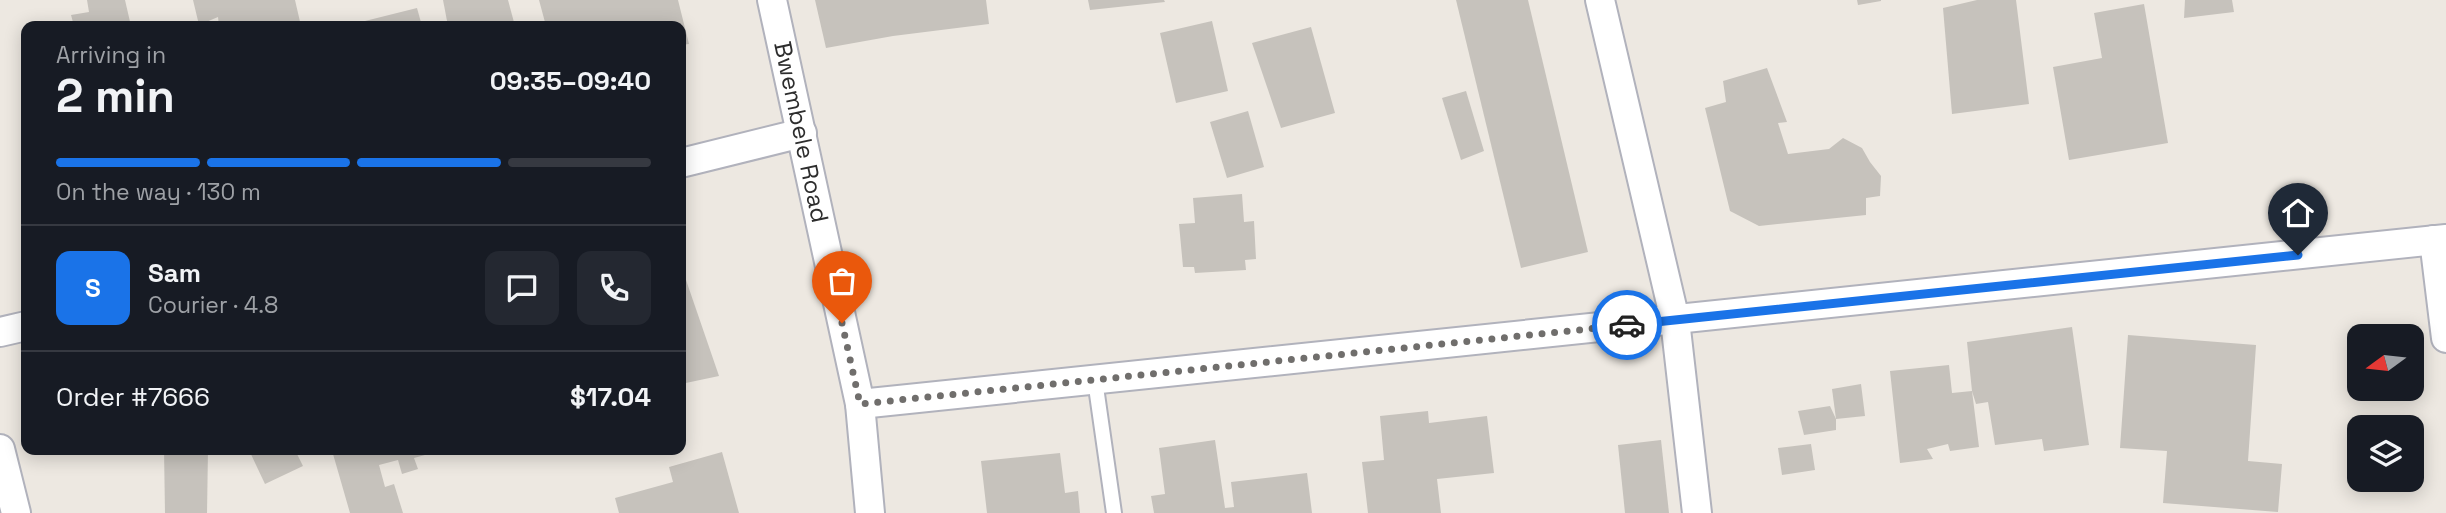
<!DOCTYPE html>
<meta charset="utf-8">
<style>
body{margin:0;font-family:"Space Grotesk",sans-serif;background:#242831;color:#f1f3f6;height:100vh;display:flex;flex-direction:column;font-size:26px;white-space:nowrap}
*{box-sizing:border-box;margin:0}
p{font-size:23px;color:#9ea1a6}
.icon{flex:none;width:38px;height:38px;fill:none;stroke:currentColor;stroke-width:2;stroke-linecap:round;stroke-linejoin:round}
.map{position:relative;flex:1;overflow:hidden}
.drawer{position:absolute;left:21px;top:21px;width:665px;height:434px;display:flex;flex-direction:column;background:#171b24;border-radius:14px;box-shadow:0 4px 18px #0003}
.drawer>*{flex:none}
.needle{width:46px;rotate:255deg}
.buttons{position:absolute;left:2347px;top:324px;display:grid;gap:14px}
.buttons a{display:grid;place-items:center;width:77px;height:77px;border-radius:14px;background:#171b24;box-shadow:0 4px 18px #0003;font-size:35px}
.pin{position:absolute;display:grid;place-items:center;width:60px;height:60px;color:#fff;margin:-72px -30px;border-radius:50% 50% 50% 0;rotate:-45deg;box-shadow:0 0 7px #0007}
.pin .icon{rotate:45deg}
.courier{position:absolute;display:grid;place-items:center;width:70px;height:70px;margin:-35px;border:5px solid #1a73e8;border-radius:50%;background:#fff;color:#222;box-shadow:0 2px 9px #0007}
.summary em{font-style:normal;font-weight:700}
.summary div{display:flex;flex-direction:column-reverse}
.summary{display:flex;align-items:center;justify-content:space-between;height:119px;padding:0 35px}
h1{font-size:46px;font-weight:700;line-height:52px}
.bar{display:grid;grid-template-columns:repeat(4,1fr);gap:10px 7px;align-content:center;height:84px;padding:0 35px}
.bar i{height:9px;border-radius:5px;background:#363941}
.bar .selected{background:#1a73e8}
.bar p{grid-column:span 4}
.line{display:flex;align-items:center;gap:18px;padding:0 35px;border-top:2px solid #363941}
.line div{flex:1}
.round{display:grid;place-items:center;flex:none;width:74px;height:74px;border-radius:14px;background:#242831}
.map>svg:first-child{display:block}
.building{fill:#c6c2bc}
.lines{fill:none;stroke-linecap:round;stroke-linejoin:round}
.lane-casing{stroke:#b1b2bc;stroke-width:18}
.street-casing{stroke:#b1b2bc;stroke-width:32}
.lane{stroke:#fff;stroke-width:14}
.street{stroke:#fff;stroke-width:28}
.done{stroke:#706e6c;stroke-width:7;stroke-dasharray:0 12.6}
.route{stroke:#1a73e8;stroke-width:9}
.labels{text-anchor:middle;stroke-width:5;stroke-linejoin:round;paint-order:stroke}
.street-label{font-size:24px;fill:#2d2d2d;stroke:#fff}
</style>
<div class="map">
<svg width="2446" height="513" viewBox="0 0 2446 513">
<rect width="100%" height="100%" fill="#ede8e1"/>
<g class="building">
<path d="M 87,0 L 125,0 L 131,26 L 74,26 L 71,15 L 89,12 Z"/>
<path d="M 193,0 L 295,0 L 301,26 L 219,26 L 218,17 L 199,25 Z"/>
<path d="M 443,0 L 508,0 L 515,26 L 448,26 Z"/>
<path d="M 539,0 L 678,0 L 689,44 L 681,45 L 681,26 L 546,26 Z"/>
<path d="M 815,0 L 986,0 L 989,24 L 893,36 L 826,48 Z"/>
<path d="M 1088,0 L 1164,0 L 1165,2 L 1090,10 Z"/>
<path d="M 1456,0 L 1528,0 L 1588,252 L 1521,268 Z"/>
<path d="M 1857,0 L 1881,0 L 1881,1 L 1858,5 Z"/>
<path d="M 1977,0 L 2016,0 L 2029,104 L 1952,114 L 1943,8 Z"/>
<path d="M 2185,0 L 2232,0 L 2234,12 L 2184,18 Z"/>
<path d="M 2144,4 L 2168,143 L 2069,160 L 2053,67 L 2102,58 L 2094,13 Z"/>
<path d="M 417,8 L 422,26 L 349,26 L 349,25 Z"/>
<path d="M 1212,21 L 1228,91 L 1176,103 L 1160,33 Z"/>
<path d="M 1311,27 L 1335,113 L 1281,128 L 1252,43 Z"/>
<path d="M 1767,68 L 1787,122 L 1778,123 L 1788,154 L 1829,149 L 1843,138 L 1862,148 L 1870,162 L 1881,176 L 1880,196 L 1866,198 L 1866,215 L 1759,226 L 1730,211 L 1705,108 L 1726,102 L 1723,81 Z"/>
<path d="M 1466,91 L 1484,151 L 1461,160 L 1442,98 Z"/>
<path d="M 1248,111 L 1264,167 L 1227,178 L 1210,122 Z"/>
<path d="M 1242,194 L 1244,222 L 1254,221 L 1256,259 L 1245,260 L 1246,270 L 1195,273 L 1194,267 L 1183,267 L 1179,224 L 1195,223 L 1193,198 Z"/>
<path d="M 686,280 L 719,376 L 681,384 L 681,282 Z"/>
<path d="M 2072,327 L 2089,445 L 2044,451 L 2042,439 L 1995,445 L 1988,402 L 1976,404 L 1972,391 L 1979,447 L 1950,451 L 1948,444 L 1927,449 L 1933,459 L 1900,463 L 1890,371 L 1949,365 L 1952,393 L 1972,391 L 1967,342 Z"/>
<path d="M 2128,335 L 2256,345 L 2248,461 L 2282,464 L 2278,512 L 2163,503 L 2167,451 L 2120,448 Z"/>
<path d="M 1861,384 L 1865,416 L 1836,419 L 1832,389 Z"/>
<path d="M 1830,406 L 1836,419 L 1836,430 L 1804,435 L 1798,411 Z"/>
<path d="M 1428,411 L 1429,423 L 1487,416 L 1494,473 L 1437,479 L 1441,513 L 1368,513 L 1362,462 L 1384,460 L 1380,416 Z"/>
<path d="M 1215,440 L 1225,508 L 1234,507 L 1231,482 L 1307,473 L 1312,513 L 1154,513 L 1151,496 L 1165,494 L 1159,448 Z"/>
<path d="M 1661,440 L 1669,513 L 1625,513 L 1618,445 Z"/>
<path d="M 1811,444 L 1815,470 L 1782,475 L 1778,448 Z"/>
<path d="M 164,450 L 208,450 L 207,513 L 165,513 Z"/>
<path d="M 249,450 L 295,450 L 303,466 L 265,484 Z"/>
<path d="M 348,450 L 423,450 L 425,455 L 414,458 L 418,469 L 402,474 L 398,460 L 379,465 L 385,487 L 394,484 L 403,513 L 350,513 L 333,454 Z"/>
<path d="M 722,452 L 739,513 L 619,513 L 615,498 L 673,482 L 669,467 Z"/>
<path d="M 1060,453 L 1065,493 L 1078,491 L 1080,513 L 987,513 L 981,461 Z"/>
</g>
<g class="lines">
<defs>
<path id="lane" d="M 1095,380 L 1114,513"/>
<g id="street">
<path d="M 772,0 L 860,404 L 870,513"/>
<path d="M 1600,0 L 1675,320 L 1697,513"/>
<path d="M 681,163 L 802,133"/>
<path d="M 2434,240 L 2446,338"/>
<path d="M 0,332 L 26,326"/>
<path d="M 860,404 L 2446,239"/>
<path d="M 0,449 L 16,513"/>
</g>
</defs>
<use href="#lane" class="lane-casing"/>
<use href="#street" class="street-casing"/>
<use href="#lane" class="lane"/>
<use href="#street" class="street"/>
</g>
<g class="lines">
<path class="done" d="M 842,323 L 860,404 L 1627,325"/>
<path class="route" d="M 1627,325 L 2298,255"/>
</g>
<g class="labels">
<g class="street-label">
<text transform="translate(801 132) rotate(78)" y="8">Bwembele Road</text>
</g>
</g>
</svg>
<div class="buttons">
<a><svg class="needle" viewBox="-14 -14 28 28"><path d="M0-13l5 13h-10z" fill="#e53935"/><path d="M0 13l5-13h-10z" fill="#9ea1a6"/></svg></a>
<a><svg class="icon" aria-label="layers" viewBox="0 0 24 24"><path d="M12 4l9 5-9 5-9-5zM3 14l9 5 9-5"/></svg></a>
</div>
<div class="pin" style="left:842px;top:323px;background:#ea580c"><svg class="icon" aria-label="bag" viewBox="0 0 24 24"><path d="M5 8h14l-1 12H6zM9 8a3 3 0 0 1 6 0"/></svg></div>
<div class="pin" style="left:2298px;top:255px;background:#1f2937"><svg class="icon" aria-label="home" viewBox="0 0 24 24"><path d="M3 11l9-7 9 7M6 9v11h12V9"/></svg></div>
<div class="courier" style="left:1627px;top:325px"><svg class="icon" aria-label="car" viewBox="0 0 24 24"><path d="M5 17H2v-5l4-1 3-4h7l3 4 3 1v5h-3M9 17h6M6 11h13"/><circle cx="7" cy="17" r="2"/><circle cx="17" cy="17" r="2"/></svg></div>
<section class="drawer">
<div class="summary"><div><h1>2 min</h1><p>Arriving in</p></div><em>09:35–09:40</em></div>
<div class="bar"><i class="selected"></i><i class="selected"></i><i class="selected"></i><i></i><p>On the way · 130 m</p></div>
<div class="line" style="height:126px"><b class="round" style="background:#1a73e8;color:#fff">S</b><div><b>Sam</b><p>Courier · 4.8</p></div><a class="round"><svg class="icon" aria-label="chat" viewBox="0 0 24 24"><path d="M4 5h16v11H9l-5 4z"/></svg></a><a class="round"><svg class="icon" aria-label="phone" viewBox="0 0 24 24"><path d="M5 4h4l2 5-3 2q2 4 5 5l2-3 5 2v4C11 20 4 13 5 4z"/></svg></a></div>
<div class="line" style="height:91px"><div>Order #7666</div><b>$17.04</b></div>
</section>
</div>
